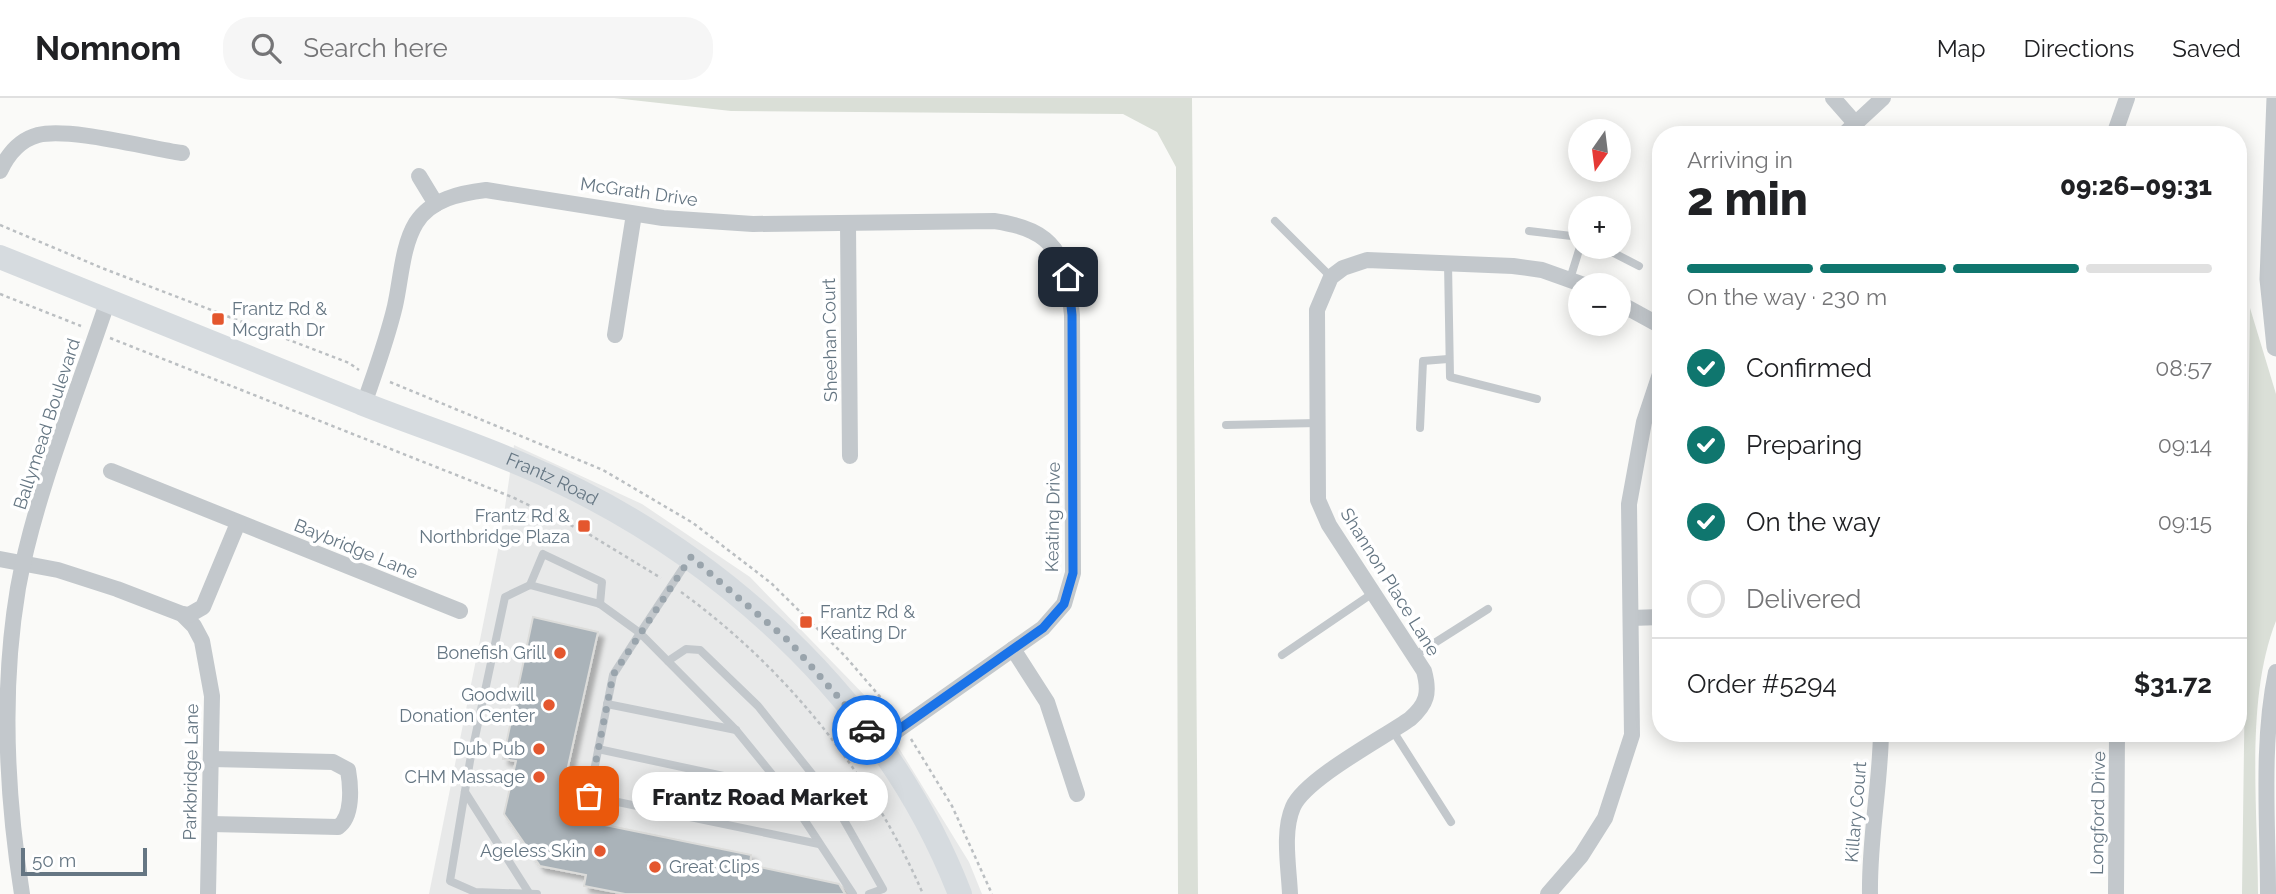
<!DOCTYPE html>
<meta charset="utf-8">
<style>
body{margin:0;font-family:Raleway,sans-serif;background:#f6f6f6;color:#202124;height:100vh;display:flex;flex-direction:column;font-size:26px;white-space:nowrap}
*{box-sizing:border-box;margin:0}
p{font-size:23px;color:#757577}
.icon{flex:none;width:38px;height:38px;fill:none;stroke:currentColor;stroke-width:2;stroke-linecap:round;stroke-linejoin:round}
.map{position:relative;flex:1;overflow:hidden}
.drawer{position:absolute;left:1652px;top:28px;width:595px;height:616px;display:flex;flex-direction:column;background:#fff;border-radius:28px;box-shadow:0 4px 18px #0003}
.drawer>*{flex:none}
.needle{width:46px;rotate:194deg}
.fabs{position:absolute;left:1568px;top:21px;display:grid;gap:14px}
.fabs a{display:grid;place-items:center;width:63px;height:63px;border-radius:50%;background:#fff;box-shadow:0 4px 18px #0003;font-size:35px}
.scale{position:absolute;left:21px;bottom:18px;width:126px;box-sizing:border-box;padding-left:7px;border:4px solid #657683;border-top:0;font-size:19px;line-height:24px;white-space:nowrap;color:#657683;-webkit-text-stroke:5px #fff;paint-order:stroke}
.pin{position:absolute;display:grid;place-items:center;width:60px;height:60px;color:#fff;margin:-30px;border-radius:14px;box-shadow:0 4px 10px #0006}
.courier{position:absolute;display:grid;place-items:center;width:70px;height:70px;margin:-35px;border:5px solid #1a73e8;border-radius:50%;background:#fff;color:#222;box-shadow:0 2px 9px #0007}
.bubble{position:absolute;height:49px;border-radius:24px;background:#fff;box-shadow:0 4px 18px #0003;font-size:23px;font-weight:800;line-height:49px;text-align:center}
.summary em{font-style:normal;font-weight:800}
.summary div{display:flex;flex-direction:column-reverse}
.summary{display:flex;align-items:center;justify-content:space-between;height:119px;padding:0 35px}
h1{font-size:46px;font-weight:800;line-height:52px}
.bar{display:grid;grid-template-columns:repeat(4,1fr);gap:10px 7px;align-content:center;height:84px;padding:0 35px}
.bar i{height:9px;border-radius:5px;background:#e0e0e0}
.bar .selected{background:#0f766e}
.bar p{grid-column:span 4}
.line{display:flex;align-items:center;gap:18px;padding:0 35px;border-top:2px solid #e0e0e0}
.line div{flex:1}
ol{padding:0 35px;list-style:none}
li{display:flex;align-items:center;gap:21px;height:77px}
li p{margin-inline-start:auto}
li .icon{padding:7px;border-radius:50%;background:#0f766e;color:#fff;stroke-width:4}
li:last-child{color:#757577}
li i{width:38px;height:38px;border:4px solid #e0e0e0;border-radius:50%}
header{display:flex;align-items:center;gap:42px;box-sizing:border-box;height:98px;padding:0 35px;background:#fff;border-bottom:2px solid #e0e0e0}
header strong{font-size:33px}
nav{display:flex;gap:38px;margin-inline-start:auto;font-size:24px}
.search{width:490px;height:63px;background:#f6f6f6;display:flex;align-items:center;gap:18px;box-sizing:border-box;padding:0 24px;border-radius:28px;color:#757577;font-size:26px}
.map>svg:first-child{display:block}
.built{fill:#e8e9e9}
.green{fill:#dadfd7}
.building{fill:#aab3b9;stroke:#dcdcda;stroke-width:2;filter:url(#shadow)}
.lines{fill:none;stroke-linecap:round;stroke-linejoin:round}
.path{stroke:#bbbfc2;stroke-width:2.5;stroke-dasharray:3.5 3.5;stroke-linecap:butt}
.service{stroke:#c3c8cc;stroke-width:8}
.minor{stroke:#c3c8cc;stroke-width:16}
.tertiary{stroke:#c3c8cc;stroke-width:19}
.primary{stroke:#d6dbdf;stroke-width:24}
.done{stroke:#99a4ac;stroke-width:7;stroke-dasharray:0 12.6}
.route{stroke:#1a73e8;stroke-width:9}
.poi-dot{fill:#e4572e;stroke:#fff;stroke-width:2.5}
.labels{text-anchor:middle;stroke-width:7;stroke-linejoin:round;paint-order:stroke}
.street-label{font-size:18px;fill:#657683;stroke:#fff}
.poi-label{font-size:18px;fill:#657683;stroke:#fff;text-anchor:end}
</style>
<header>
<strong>Nomnom</strong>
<div class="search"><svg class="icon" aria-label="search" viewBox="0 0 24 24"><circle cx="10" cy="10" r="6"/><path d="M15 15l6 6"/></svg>Search here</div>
<nav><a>Map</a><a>Directions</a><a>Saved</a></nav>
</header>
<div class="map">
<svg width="2276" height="796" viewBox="0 0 2276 796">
<defs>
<filter id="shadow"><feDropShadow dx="5.5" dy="5.5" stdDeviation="2" flood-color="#0004"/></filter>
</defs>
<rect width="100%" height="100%" fill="#fafaf8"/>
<path class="built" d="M 514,347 L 642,406 L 750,479 L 870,603 L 969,764 L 982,796 L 429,796 L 501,437 Z"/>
<g class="green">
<path d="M 614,0 L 1192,0 L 1198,796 L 1178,796 L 1176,69 L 1157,34 L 1123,16 L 731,13 Z"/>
<path d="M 2250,210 L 2276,296 L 2276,523 C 2245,601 2258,712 2258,796 L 2242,796 Z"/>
</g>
<path class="building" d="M 533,519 L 598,534 L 563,691 L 581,722 L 751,757 L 750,767 L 839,786 L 845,796 L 625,796 L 584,788 L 586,777 L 540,768 L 504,716 L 516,663 L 503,661 Z"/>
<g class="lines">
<g class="path">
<path d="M 0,127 L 102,170 L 349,265 L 359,272"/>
<path d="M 0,196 L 81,228"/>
<path d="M 110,240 L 512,399 L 587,435 L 661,480"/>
<path d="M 390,284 L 603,372 L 693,425 L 771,485 L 845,558 L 894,615"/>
<path d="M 681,494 C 787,571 871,676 923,796"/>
<path d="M 911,641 L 952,708 L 992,796"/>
</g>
<g class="service">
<path d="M 1275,123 L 1331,179"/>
<path d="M 1529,133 L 1580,139"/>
<path d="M 1602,149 L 1639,168"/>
<path d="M 1448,165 L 1450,279 L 1537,301"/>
<path d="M 1570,181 L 1580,149"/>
<path d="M 1226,327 L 1318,325"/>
<path d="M 1420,330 L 1423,263 L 1448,261"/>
<path d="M 687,464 L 640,535 L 736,632 L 784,691 L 853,796"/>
<path d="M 530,487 L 543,456 L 602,484 L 600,506"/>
<path d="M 1282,557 L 1373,495"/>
<path d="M 1414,558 L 1488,511"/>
<path d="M 668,563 L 686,551 L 700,552 L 758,608 L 832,701 L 883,791 L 869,796"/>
<path d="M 607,606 L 736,632"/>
<path d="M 1393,633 L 1451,724"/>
<path d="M 598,651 L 784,691"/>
<path d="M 465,694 L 529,795"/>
<path d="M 537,796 L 475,794 L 450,783 L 470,663 L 505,499 L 530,487 L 600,506 L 640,535 L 613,577 L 589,698 L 819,746"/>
</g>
<g class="minor">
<path d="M 1833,0 L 1855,25"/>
<path d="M 1843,37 L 1883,0"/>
<path d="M 2114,37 L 2127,0"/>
<path d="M 0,73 C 8,56 19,42 38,37 C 69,29 147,50 182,55"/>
<path d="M 419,78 L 436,106"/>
<path d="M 848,126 L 850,358"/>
<path d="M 1619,205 L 1661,228"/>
<path d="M 615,237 L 634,116"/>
<path d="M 364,306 C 375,274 387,242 395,208 C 401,182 402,148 416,125 C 431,101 461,95 486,92 L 663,120 L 753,126 L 994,123 C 1057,132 1066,158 1072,217 L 1073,475 L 1064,506 L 1043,530 L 878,646"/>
<path d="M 111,373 L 460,513"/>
<path d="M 0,461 L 58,472 L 117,491 L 182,516 L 194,528 L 202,543 L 212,598 L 208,796"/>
<path d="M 182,516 L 189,517 L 203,509 L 238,425"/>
<path d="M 1631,520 L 1661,519"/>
<path d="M 1013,551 L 1047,604 L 1077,696"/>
<path d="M 210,726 L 338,729 C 353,719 351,689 348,672 L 333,664 L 211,661"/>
<path d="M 22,796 C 6,695 1,591 18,490 C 35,396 78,293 108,202"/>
<path d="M 1290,796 C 1289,770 1282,734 1293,709 C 1305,681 1383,640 1410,621 C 1427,606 1430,595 1424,573 L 1329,427 L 1318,402 L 1317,212 L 1331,179 L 1343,170 L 1367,162 L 1513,168 L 1542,172 L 1584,187"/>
<path d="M 1548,796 L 1581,758 L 1605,720 L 1632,637 L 1629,406 L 1644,324 L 1661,273"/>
<path d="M 1870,796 C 1869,742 1880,689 1881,635"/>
<path d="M 2116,796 L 2117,635"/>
<path d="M 2268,796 C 2268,723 2261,646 2276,574"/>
</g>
<path class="tertiary" d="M 2276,0 L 2269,181 L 2276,249"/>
<path class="primary" id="s1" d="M 0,159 C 121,207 241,256 361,305 C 414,326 470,344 523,367 C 714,448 884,601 960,796"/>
</g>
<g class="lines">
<path class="done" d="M 589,698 L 613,577 L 691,459 L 790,544 L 867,632"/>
<path class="route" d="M 867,632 L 878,646 L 1043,530 L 1064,506 L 1073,475 L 1072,217 L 1068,179"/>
</g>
<g class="poi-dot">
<rect x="211" y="214" width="14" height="14" rx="3.5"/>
<rect x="577" y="421" width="14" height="14" rx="3.5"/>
<rect x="799" y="517" width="14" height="14" rx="3.5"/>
<circle cx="560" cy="555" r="7"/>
<circle cx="549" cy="607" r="7"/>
<circle cx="539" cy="651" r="7"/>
<circle cx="539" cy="679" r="7"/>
<circle cx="600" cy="753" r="7"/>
<circle cx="655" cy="769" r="7"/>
</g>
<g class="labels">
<g class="street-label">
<text transform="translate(639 94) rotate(8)" y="6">McGrath Drive</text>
<text transform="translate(830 242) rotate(-91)" y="6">Sheehan Court</text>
<text transform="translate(47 326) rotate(-72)" y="6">Ballymead Boulevard</text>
<text dy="6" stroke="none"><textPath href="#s1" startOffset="595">Frantz Road</textPath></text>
<text transform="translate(1053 419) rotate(-89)" y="6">Keating Drive</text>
<text transform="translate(356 451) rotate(22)" y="6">Baybridge Lane</text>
<text transform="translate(1390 484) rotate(58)" y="6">Shannon Place Lane</text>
<text transform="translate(191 674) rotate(-89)" y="6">Parkbridge Lane</text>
<text transform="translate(1856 714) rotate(-85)" y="6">Killary Court</text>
<text transform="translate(2098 715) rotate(-89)" y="6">Longford Drive</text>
</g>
<g class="poi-label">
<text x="232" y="217" text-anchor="start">Frantz Rd &amp;<tspan x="232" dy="21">Mcgrath Dr</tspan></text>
<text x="570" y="424">Frantz Rd &amp;<tspan x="570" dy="21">Northbridge Plaza</tspan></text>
<text x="820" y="520" text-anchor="start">Frantz Rd &amp;<tspan x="820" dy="21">Keating Dr</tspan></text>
<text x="546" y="561">Bonefish Grill</text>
<text x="535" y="603">Goodwill<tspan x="535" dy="21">Donation Center</tspan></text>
<text x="525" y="657">Dub Pub</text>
<text x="525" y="685">CHM Massage</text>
<text x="586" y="759">Ageless Skin</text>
<text x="669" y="775" text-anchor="start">Great Clips</text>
</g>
</g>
</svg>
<div class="fabs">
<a><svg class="needle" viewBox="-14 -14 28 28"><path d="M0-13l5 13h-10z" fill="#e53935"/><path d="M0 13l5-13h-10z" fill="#757577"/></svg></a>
<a>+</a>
<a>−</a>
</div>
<div class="scale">50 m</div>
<div class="pin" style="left:589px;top:698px;background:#ea580c"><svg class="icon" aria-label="bag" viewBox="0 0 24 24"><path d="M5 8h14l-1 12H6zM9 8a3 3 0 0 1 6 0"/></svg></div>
<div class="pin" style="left:1068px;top:179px;background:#1f2937"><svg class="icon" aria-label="home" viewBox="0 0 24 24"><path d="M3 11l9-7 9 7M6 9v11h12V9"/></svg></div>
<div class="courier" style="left:867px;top:632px"><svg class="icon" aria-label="car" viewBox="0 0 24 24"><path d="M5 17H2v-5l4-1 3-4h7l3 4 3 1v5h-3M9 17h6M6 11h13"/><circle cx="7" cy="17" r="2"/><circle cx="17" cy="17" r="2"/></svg></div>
<div class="bubble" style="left:632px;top:674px;width:256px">Frantz Road Market</div>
<section class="drawer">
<div class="summary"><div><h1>2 min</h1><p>Arriving in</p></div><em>09:26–09:31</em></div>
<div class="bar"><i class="selected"></i><i class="selected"></i><i class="selected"></i><i></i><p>On the way · 230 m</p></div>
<ol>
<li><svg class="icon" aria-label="check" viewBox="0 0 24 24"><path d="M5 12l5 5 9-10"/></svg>Confirmed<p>08:57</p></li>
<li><svg class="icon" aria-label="check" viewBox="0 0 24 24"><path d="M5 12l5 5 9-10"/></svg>Preparing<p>09:14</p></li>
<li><svg class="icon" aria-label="check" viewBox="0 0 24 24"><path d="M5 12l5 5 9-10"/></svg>On the way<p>09:15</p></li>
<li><i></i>Delivered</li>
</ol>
<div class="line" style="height:91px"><div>Order #5294</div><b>$31.72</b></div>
</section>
</div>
